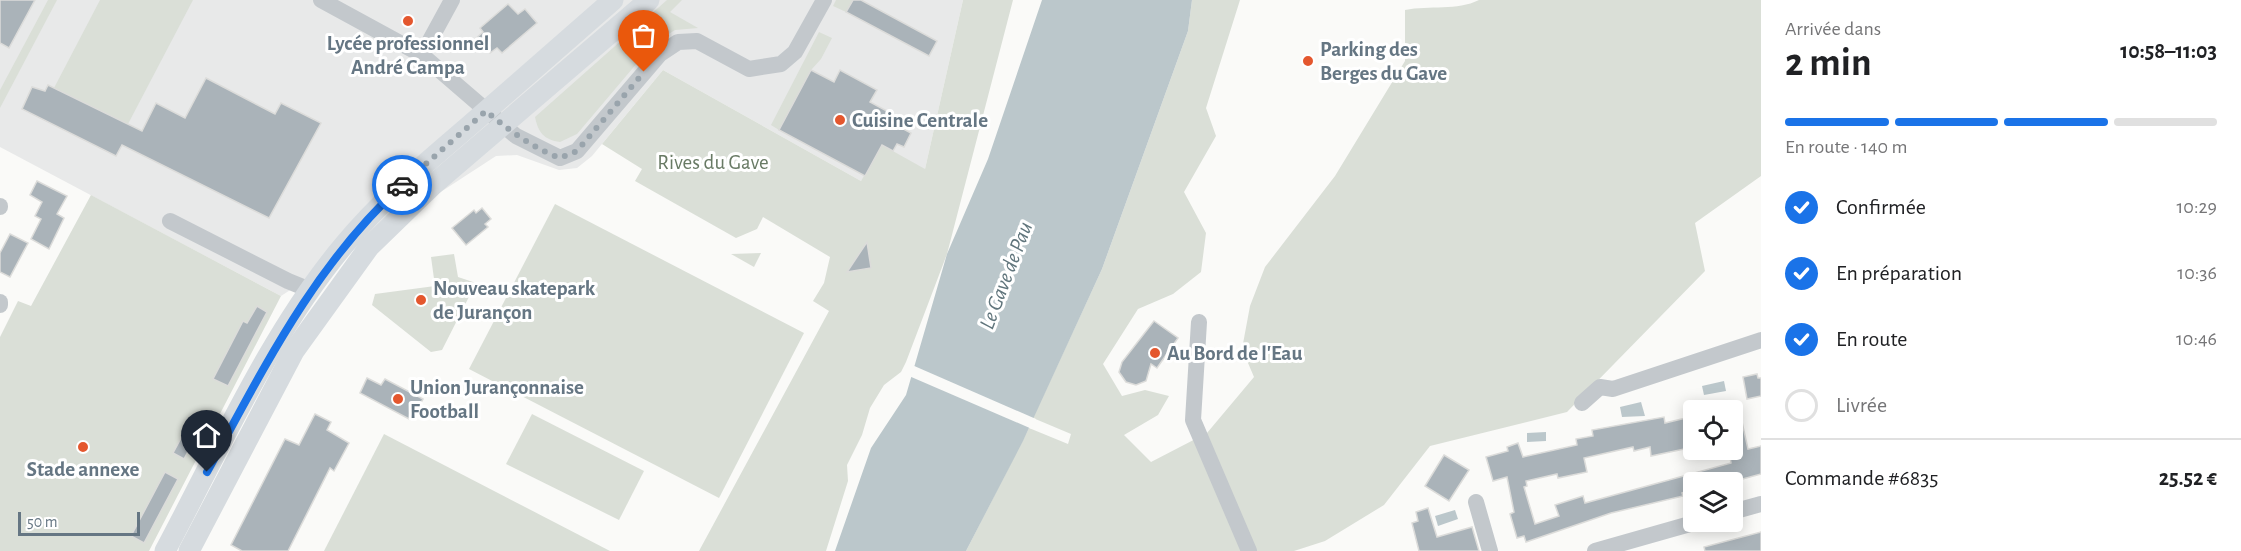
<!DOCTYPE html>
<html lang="fr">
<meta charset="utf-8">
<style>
body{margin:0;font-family:"Alegreya Sans",sans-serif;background:#f6f6f6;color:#202124;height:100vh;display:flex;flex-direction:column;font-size:22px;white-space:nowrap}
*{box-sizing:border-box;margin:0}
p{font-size:20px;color:#757577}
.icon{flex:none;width:33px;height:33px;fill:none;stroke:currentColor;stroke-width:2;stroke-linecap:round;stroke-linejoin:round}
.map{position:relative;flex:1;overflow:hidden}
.drawer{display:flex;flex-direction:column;background:#fff;width:480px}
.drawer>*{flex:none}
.fabs{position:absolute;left:1683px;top:400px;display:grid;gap:12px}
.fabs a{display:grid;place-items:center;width:60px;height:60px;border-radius:6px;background:#fff;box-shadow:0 3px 15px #0003;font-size:30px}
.scale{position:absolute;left:18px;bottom:15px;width:122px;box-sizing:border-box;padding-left:6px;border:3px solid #657683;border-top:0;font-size:16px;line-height:21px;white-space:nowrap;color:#657683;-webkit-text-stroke:4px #fff;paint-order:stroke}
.pin{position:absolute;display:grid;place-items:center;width:51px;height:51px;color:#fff;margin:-62px -26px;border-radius:50% 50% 50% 0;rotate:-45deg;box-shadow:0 0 6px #0007}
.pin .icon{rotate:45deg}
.courier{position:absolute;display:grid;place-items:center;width:60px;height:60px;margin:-30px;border:4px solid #1a73e8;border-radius:50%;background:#fff;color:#222;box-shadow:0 2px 8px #0007}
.overview em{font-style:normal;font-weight:600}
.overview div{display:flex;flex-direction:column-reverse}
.overview{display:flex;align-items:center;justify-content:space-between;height:102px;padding:0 24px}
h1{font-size:39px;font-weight:600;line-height:45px}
.bar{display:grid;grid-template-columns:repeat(4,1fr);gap:9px 6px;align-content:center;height:72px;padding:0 24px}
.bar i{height:8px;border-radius:4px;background:#e0e0e0}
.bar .selected{background:#1a73e8}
.bar p{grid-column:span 4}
.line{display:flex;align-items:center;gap:15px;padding:0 24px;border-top:2px solid #e0e0e0}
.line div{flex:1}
ol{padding:0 24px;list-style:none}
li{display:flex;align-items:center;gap:18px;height:66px}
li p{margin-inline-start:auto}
li .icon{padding:6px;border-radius:50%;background:#1a73e8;color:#fff;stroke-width:4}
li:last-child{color:#757577}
li i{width:33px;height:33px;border:3px solid #e0e0e0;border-radius:50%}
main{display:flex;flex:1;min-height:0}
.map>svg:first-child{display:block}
.built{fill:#e8e9e9}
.green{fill:#dadfd7}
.water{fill:#bbc7cb}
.pier{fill:#fafaf8}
.building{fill:#aab3b9;stroke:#dcdcda;stroke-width:1.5}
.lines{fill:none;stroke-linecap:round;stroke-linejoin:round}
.minor{stroke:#c3c8cc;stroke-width:16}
.major{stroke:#d6dbdf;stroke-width:21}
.done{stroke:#99a4ac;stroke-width:6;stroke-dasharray:0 10.8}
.route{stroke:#1a73e8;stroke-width:8}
.poi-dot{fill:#e4572e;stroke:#fff;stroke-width:2}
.labels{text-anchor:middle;stroke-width:6;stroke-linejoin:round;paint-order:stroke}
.poi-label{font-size:21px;font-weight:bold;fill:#657683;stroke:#fff;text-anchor:start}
.park-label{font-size:21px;fill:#687a64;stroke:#fff}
.water-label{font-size:22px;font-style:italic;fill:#60757c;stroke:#fff}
</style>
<main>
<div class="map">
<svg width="1761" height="551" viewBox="0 0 1761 551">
<rect width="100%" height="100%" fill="#fafaf8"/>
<path class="built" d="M 0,0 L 963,0 L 925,169 L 865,176 L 861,181 L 663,70 L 592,156 L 577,168 L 559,170 L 517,155 L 496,156 L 281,296 L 0,147 Z"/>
<g class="green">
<path d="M 48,0 L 57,0 L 0,108 L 0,90 Z"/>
<path d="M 100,0 L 193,0 L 128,124 L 54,88 Z"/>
<path d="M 667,0 L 682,0 L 670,12 L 698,28 L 675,30 L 654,43 L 577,134 L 560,142 C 544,140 538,132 535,117 Z"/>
<path d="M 836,0 L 853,0 L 846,12 L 833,6 Z"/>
<path d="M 963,0 L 1013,0 L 947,254 L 906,362 L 901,372 L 884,385 L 870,408 L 862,435 L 847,465 L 848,481 L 826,551 L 699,551 L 829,311 L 813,301 L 824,283 L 830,257 L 763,217 L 757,229 L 736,238 L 635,181 L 642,169 L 602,144 L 663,70 L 861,181 L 882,145 L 925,169 Z"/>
<path d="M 1192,0 L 1240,0 L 1206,108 L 1216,136 L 1184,192 L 1206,233 L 1201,272 L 1173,294 L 1138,309 L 1103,364 L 1122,396 L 1145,390 L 1169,396 L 1158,415 L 1124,435 L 1151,462 L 1207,433 L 1254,377 L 1242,349 L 1250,306 L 1265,267 L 1335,176 L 1405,61 L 1405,10 C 1430,5 1457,11 1479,0 L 1761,0 L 1761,176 L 1695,223 L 1705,271 L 1567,412 L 1430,446 L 1384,505 L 1325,541 L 1294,551 L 966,551 L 1029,428 L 1068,444 L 1071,434 L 1033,418 L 1102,269 L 1188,31 Z"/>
<path d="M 819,32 L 832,38 L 821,59 L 811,70 L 779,130 L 771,125 Z"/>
<path d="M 91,195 L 281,296 L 149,551 L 0,551 L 0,337 L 18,301 L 31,306 Z"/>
<path d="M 555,204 L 804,333 L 719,498 L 469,369 Z"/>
<path d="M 761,253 L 754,267 L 731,254 Z"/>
<path d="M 454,254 L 458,277 L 476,283 L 442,350 L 431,352 L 372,305 L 375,294 L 435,286 L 431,257 Z"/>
<path d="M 532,414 L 644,471 L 619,520 L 506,464 Z"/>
<path d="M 384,434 L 610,551 L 324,551 Z"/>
</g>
<g class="water">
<path d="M 1042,0 L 1192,0 L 1188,31 L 1102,269 L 1023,441 L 966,551 L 835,551 L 871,448 L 906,395 L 947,254 L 988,159 Z"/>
<path d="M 1724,381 L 1726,391 L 1704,395 L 1702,386 Z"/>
<path d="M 1641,402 L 1645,416 L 1622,417 L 1620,407 Z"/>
<path d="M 1546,432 L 1546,441 L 1527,442 L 1527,433 Z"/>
<path d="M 1455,510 L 1458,519 L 1438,526 L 1435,516 Z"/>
</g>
<path class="pier" d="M 912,365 L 1036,419 L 1032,429 L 909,376 Z"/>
<g class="building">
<path d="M 0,0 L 35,0 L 9,48 L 0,43 Z"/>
<path d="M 853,0 L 861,0 L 937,41 L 929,56 L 846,12 Z"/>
<path d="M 508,4 L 518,14 L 525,9 L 537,23 L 502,53 L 497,48 L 490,53 L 486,48 L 482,51 L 474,40 L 483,32 L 480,28 Z"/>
<path d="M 811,70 L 834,82 L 840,70 L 877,90 L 870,102 L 898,117 L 894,124 L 911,133 L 904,147 L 897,144 L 893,151 L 882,145 L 865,176 L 779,130 Z"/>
<path d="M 206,78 L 275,114 L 281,103 L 321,123 L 269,218 L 122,145 L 116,156 L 22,109 L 32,87 L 45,91 L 48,85 L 142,131 L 156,103 L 185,118 Z"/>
<path d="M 37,181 L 67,196 L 57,214 L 64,218 L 49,249 L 31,239 L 41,219 L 35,216 L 42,202 L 30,195 Z"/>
<path d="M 482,208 L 491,219 L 485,224 L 488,227 L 466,245 L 452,228 L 474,210 L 476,213 Z"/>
<path d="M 10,234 L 28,243 L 10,277 L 0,272 L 0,253 Z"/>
<path d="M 867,242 L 871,268 L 847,272 Z"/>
<path d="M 257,306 L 267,312 L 228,386 L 213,379 L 243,321 L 247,323 Z"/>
<path d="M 1154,321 L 1178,338 L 1157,368 L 1151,364 L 1146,381 L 1136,385 L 1126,382 L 1119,372 L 1122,362 Z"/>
<path d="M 1757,374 L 1758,378 L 1761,378 L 1761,396 L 1747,399 L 1743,377 Z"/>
<path d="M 367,378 L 381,385 L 385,379 L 423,399 L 411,420 L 360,393 Z"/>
<path d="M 1738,404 L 1748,449 L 1761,446 L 1761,474 L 1728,483 L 1688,483 L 1690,490 L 1682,493 L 1683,496 L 1611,513 L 1526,542 L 1524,536 L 1517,538 L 1510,514 L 1514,512 L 1507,477 L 1493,481 L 1486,457 L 1508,451 L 1507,447 L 1518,443 L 1523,457 L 1577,445 L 1576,439 L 1593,436 L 1592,430 L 1664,417 L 1665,423 L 1694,416 L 1694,447 L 1651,456 L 1650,447 L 1634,451 L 1633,447 L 1584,458 L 1587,472 L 1558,478 L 1557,474 L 1526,481 L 1527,486 L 1524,487 L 1535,524 L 1559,516 L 1555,505 L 1583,496 L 1585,503 L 1731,463 L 1729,452 L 1732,451 L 1732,405 Z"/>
<path d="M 194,414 L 205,420 L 184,459 L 173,453 Z"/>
<path d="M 315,414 L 331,422 L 327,430 L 349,443 L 334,471 L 330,468 L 288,551 L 242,551 L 231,545 L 285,439 L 299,445 Z"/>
<path d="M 1444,455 L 1469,470 L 1449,501 L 1425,486 Z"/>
<path d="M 165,472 L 178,479 L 144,543 L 131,536 Z"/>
<path d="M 1428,508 L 1437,537 L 1472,527 L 1479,551 L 1419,551 L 1412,523 L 1418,521 L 1416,512 Z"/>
<path d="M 1761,532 L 1761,551 L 1705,551 L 1704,547 Z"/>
</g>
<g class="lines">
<g class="minor">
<path d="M 321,0 L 422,55 L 516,136 L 560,158 L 577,151 L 660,54 L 678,42 L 697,41 L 749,69 L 781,64 L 795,52 L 824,0"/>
<path d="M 422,55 L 452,0"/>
<path d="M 0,207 L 0,206"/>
<path d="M 170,221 L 288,281 L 310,290"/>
<path d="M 0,302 L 0,305"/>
<path d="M 1199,322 L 1193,420 L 1249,551"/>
<path d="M 1582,403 L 1600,387 L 1613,389 L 1761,340"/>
<path d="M 1476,502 L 1490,551"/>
<path d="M 1732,512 L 1761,504"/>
<path d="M 1595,551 L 1697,522"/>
</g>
<g class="major">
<path d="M 165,551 C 219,450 271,332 344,245 C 381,200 426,163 469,126 C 517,84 565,42 613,0"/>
<path d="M 189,551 L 294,351 L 369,247 L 434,184 L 649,0"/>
</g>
</g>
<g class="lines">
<path class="done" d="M 402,185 L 486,111 C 509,130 531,147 560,158 L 577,151 L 644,72"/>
<path class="route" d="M 207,472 C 264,368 313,267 402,185"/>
</g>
<g class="poi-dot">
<circle cx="408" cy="21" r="6"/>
<circle cx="1308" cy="61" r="6"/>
<circle cx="840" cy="120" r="6"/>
<circle cx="421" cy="300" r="6"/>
<circle cx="1155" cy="353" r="6"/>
<circle cx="398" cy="399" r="6"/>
<circle cx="83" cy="447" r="6"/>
</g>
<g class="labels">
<g class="poi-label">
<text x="408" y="50" text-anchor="middle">Lycée professionnel<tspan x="408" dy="24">André Campa</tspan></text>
<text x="1320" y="56">Parking des<tspan x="1320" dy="24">Berges du Gave</tspan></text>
<text x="852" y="127">Cuisine Centrale</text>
<text x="433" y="295">Nouveau skatepark<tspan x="433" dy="24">de Jurançon</tspan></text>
<text x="1167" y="360">Au Bord de l'Eau</text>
<text x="410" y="394">Union Jurançonnaise<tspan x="410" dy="24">Football</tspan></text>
<text x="83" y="476" text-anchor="middle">Stade annexe</text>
</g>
<g class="park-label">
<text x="713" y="169">Rives du Gave</text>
</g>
<g class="water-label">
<text transform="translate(1005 275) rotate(-69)" y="8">Le Gave de Pau</text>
</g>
</g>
</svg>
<div class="fabs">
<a><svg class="icon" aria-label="locate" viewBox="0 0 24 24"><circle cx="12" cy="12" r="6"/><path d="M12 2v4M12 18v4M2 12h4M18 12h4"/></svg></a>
<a><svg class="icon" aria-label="layers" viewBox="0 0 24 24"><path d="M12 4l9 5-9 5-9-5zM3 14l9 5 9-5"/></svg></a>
</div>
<div class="scale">50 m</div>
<div class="pin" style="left:644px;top:72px;background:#ea580c"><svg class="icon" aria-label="bag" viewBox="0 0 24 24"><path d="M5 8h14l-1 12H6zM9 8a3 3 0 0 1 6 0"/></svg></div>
<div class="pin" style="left:207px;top:472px;background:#1f2937"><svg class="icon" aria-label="home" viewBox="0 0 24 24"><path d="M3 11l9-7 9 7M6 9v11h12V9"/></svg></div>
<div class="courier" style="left:402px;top:185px"><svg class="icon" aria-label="car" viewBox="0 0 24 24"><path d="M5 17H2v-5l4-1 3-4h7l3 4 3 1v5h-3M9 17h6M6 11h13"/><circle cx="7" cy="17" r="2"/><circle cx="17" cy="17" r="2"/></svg></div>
</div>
<section class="drawer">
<div class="overview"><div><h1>2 min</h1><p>Arrivée dans</p></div><em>10:58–11:03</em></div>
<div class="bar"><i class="selected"></i><i class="selected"></i><i class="selected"></i><i></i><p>En route · 140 m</p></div>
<ol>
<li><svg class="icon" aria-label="check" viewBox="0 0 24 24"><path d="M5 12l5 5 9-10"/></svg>Confirmée<p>10:29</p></li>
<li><svg class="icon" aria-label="check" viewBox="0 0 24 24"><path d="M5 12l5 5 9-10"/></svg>En préparation<p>10:36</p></li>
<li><svg class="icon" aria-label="check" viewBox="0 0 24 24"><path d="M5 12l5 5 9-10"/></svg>En route<p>10:46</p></li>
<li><i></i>Livrée</li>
</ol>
<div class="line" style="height:78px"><div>Commande #6835</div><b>25.52 €</b></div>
</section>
</main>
